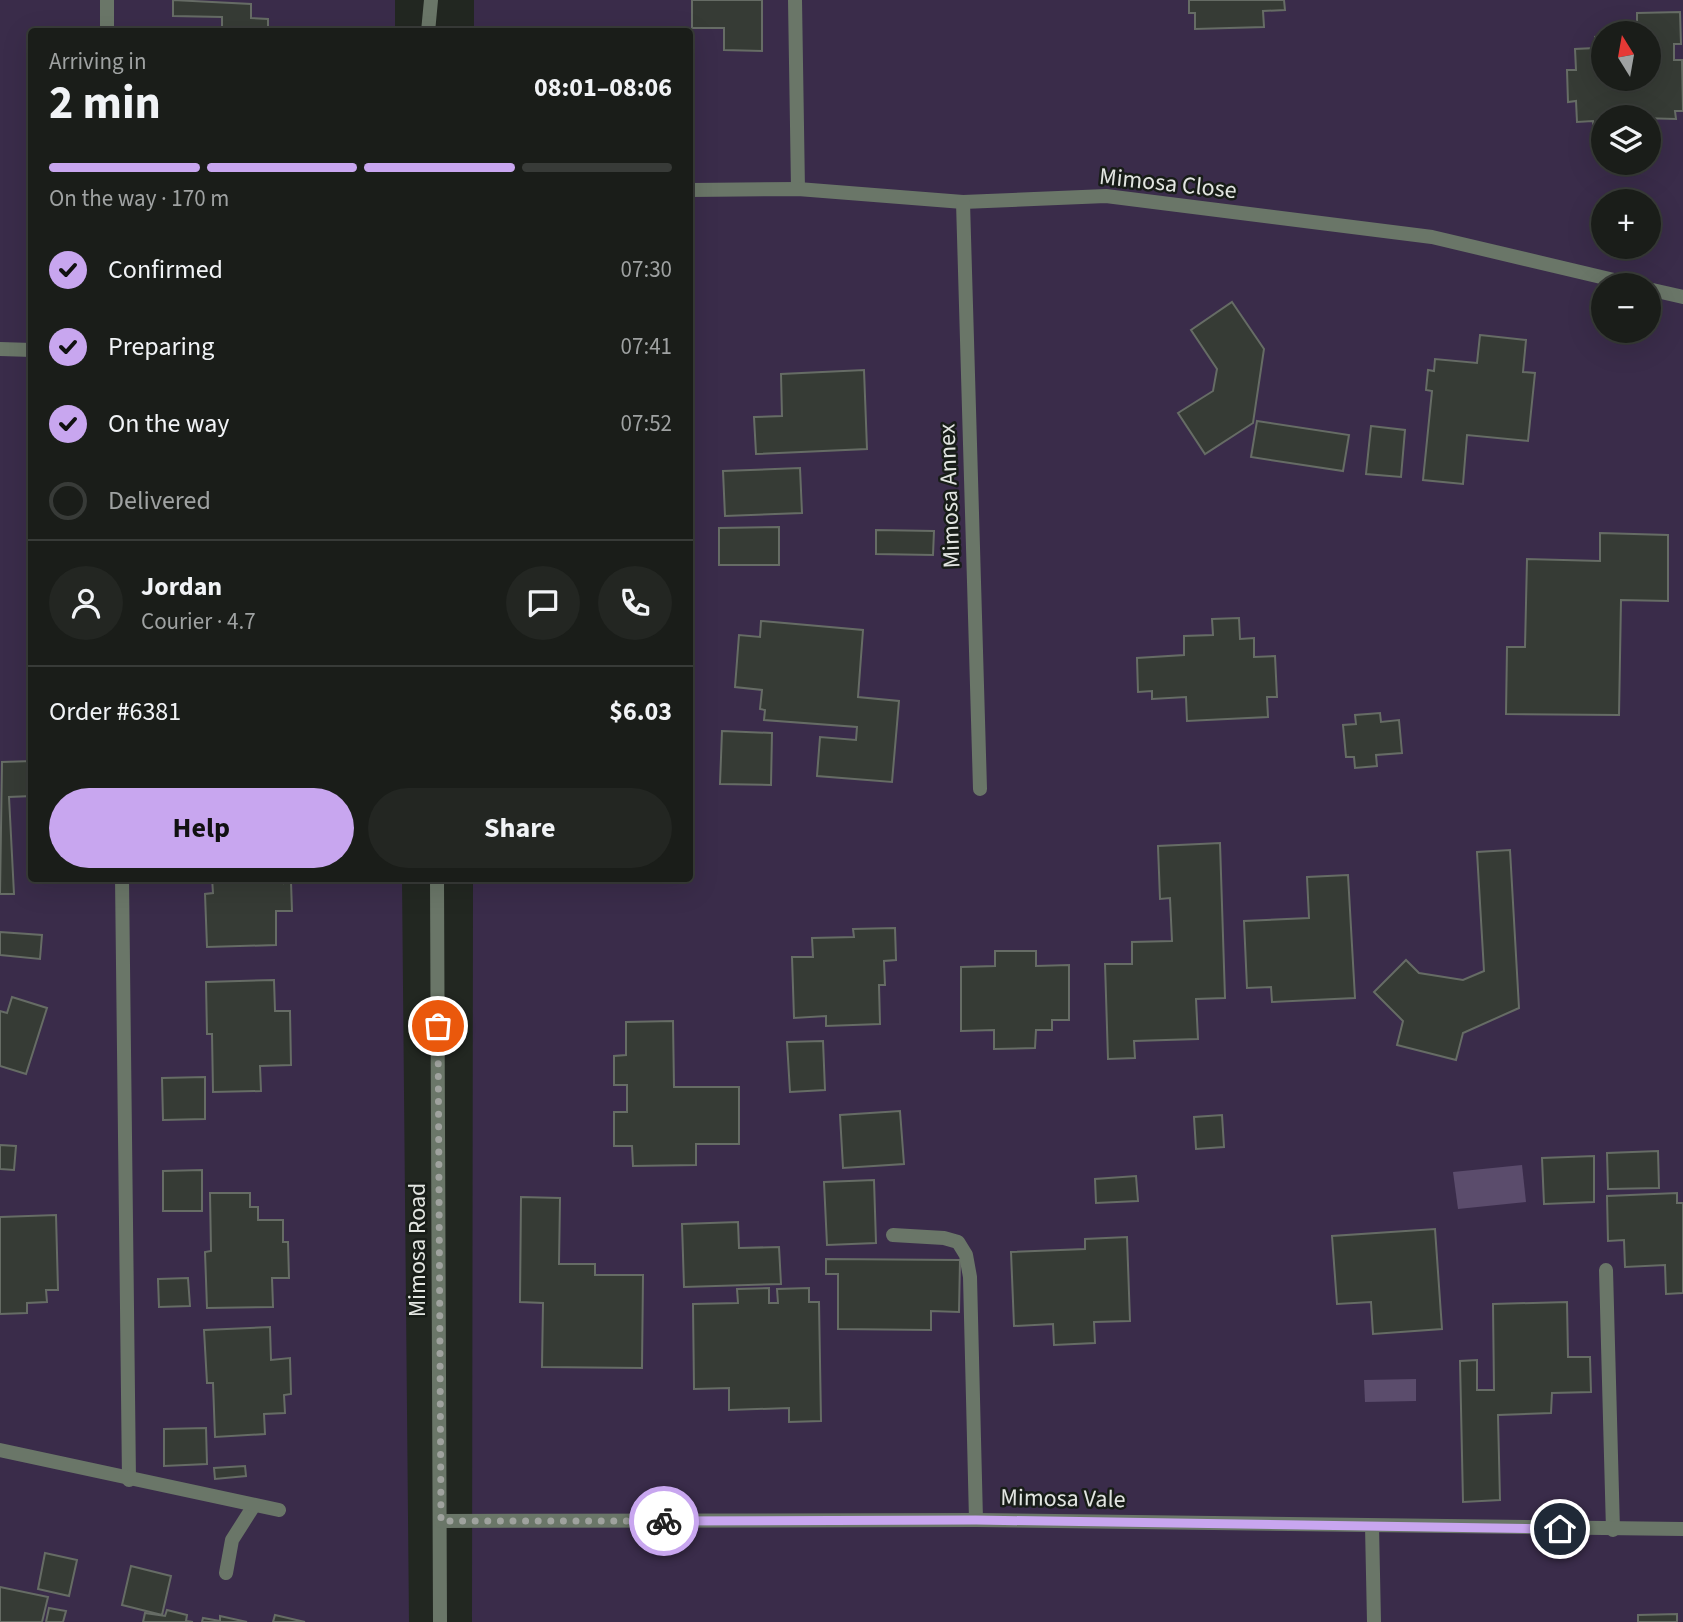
<!DOCTYPE html>
<meta charset="utf-8">
<style>
body{margin:0;font-family:"Source Sans 3",sans-serif;background:#232622;color:#f1f3f6;height:100vh;display:flex;flex-direction:column;font-size:26px;white-space:nowrap}
*{box-sizing:border-box;margin:0}
p{font-size:23px;color:#9fa2a2}
.icon{flex:none;width:38px;height:38px;fill:none;stroke:currentColor;stroke-width:2;stroke-linecap:round;stroke-linejoin:round}
.map{position:relative;flex:1;overflow:hidden}
.details{position:absolute;left:28px;top:28px;width:665px;height:854px;display:flex;flex-direction:column;background:#1a1d19;border-radius:7px;box-shadow:0 7px 28px #0002,0 0 0 2px #383b38}
.details>*{flex:none}
.needle{width:46px;rotate:349deg}
.controls{position:absolute;left:1591px;top:21px;display:grid;gap:14px}
.controls a{display:grid;place-items:center;width:70px;height:70px;border-radius:50%;background:#1a1d19;box-shadow:0 7px 28px #0002,0 0 0 2px #383b38;font-size:35px}
.pin{position:absolute;display:grid;place-items:center;width:60px;height:60px;color:#fff;margin:-30px;border:4px solid #fff;border-radius:50%;box-shadow:0 2px 7px #0007}
.courier{position:absolute;display:grid;place-items:center;width:70px;height:70px;margin:-35px;border:5px solid #c8a6ef;border-radius:50%;background:#fff;color:#222;box-shadow:0 2px 9px #0007}
.summary em{font-style:normal;font-weight:700}
.summary div{display:flex;flex-direction:column-reverse}
.summary{display:flex;align-items:center;justify-content:space-between;height:119px;padding:0 21px}
h1{font-size:46px;font-weight:700;line-height:52px}
.bar{display:grid;grid-template-columns:repeat(4,1fr);gap:10px 7px;align-content:center;height:84px;padding:0 21px}
.bar i{height:9px;border-radius:5px;background:#383b38}
.bar .selected{background:#c8a6ef}
.bar p{grid-column:span 4}
.line{display:flex;align-items:center;gap:18px;padding:0 21px;border-top:2px solid #383b38}
.line div{flex:1}
.round{display:grid;place-items:center;flex:none;width:74px;height:74px;border-radius:37px;background:#232622}
ol{padding:0 21px;list-style:none}
li{display:flex;align-items:center;gap:21px;height:77px}
li p{margin-inline-start:auto}
li .icon{padding:7px;border-radius:50%;background:#c8a6ef;color:#111;stroke-width:4}
li:last-child{color:#9fa2a2}
li i{width:38px;height:38px;border:4px solid #383b38;border-radius:50%}
.cta{display:flex;gap:14px;margin-top:auto;padding:14px 21px}
.cta a{flex:1;height:80px;border-radius:42px;background:#c8a6ef;color:#111;font-size:28px;font-weight:700;line-height:80px;text-align:center}
.cta a+a{background:#232622;color:#f1f3f6}
.map>svg:first-child{display:block}
.green{fill:#3a2c4a;fill-rule:evenodd}
.water{fill:#5b4c6c}
.building{fill:#363b35;stroke:#666c65;stroke-width:2}
.lines{fill:none;stroke-linecap:round;stroke-linejoin:round}
.lane{stroke:#6a7668;stroke-width:14}
.street{stroke:#6a7668;stroke-width:14}
.done{stroke:#9fa29e;stroke-width:7;stroke-dasharray:0 12.6}
.route{stroke:#c8a6ef;stroke-width:9}
.labels{text-anchor:middle;stroke-width:5;stroke-linejoin:round;paint-order:stroke}
.street-label{font-size:24px;fill:#e2e5e1;stroke:#181d18}
</style>
<div class="map">
<svg width="1683" height="1622" viewBox="0 0 1683 1622">
<rect width="100%" height="100%" fill="#222721"/>
<g class="green">
<path d="M 0,0 L 395,0 L 395,31 L 32,32 L 32,878 L 402,879 L 409,1622 L 0,1622 Z"/>
<path d="M 474,0 L 1683,0 L 1683,1622 L 472,1622 L 473,879 L 690,878 L 690,32 L 474,31 ZM 1603,33 L 1648,33 L 1648,79 L 1603,79 ZM 1603,117 L 1648,117 L 1648,163 L 1603,163 ZM 1603,201 L 1648,201 L 1648,247 L 1603,247 ZM 1603,285 L 1648,285 L 1648,331 L 1603,331 Z"/>
</g>
<g class="water">
<path d="M 1522,1165 L 1526,1202 L 1458,1209 L 1453,1172 Z"/>
<path d="M 1416,1379 L 1416,1401 L 1365,1402 L 1364,1380 Z"/>
</g>
<g class="building">
<path d="M 173,0 L 251,4 L 251,18 L 268,19 L 268,32 L 222,32 L 222,17 L 173,16 Z"/>
<path d="M 692,0 L 762,0 L 762,51 L 724,50 L 724,28 L 692,28 Z"/>
<path d="M 1189,0 L 1284,0 L 1285,10 L 1263,11 L 1264,27 L 1195,29 L 1195,13 L 1189,13 Z"/>
<path d="M 1680,12 L 1681,44 L 1674,44 L 1674,60 L 1682,60 L 1683,111 L 1675,111 L 1676,119 L 1603,117 L 1603,135 L 1594,135 L 1593,121 L 1577,122 L 1576,101 L 1568,102 L 1567,70 L 1576,70 L 1575,49 L 1595,48 L 1595,37 L 1603,36 L 1603,79 L 1648,79 L 1648,33 L 1637,33 L 1637,13 Z"/>
<path d="M 1232,302 L 1264,349 L 1253,423 L 1205,454 L 1178,413 L 1213,391 L 1217,369 L 1191,330 Z"/>
<path d="M 1480,335 L 1526,340 L 1523,372 L 1535,373 L 1528,441 L 1467,435 L 1463,484 L 1423,480 L 1432,391 L 1426,390 L 1428,370 L 1434,371 L 1435,359 L 1477,363 Z"/>
<path d="M 864,370 L 867,449 L 756,454 L 754,417 L 782,416 L 781,374 Z"/>
<path d="M 1257,421 L 1349,435 L 1343,471 L 1251,457 Z"/>
<path d="M 1371,426 L 1405,430 L 1401,477 L 1366,474 Z"/>
<path d="M 800,468 L 802,513 L 725,516 L 723,471 Z"/>
<path d="M 779,527 L 779,565 L 719,565 L 719,528 Z"/>
<path d="M 876,530 L 934,531 L 933,555 L 876,554 Z"/>
<path d="M 1600,533 L 1668,535 L 1668,601 L 1621,600 L 1619,715 L 1506,714 L 1507,647 L 1525,647 L 1527,559 L 1600,561 Z"/>
<path d="M 1239,618 L 1240,639 L 1254,638 L 1254,657 L 1275,656 L 1277,697 L 1267,697 L 1268,717 L 1187,721 L 1186,697 L 1152,699 L 1152,691 L 1138,692 L 1137,658 L 1184,655 L 1184,636 L 1213,635 L 1212,619 Z"/>
<path d="M 761,621 L 863,630 L 858,697 L 899,701 L 892,782 L 817,776 L 820,737 L 856,740 L 857,727 L 764,720 L 765,710 L 760,709 L 762,690 L 735,687 L 739,635 L 760,637 Z"/>
<path d="M 1380,713 L 1381,722 L 1399,720 L 1402,753 L 1376,755 L 1377,766 L 1355,768 L 1354,757 L 1346,757 L 1343,725 L 1356,724 L 1355,715 Z"/>
<path d="M 722,731 L 772,733 L 771,785 L 720,784 Z"/>
<path d="M 32,761 L 32,796 L 9,797 L 14,894 L 0,894 L 2,762 Z"/>
<path d="M 1220,843 L 1225,998 L 1196,999 L 1198,1039 L 1134,1041 L 1135,1058 L 1108,1059 L 1105,964 L 1132,964 L 1132,942 L 1172,941 L 1170,898 L 1160,899 L 1158,846 Z"/>
<path d="M 1510,850 L 1519,1008 L 1463,1033 L 1456,1060 L 1397,1045 L 1403,1021 L 1374,992 L 1406,960 L 1419,973 L 1463,980 L 1484,971 L 1477,852 Z"/>
<path d="M 1348,875 L 1355,998 L 1272,1002 L 1271,987 L 1247,988 L 1244,921 L 1309,918 L 1307,877 Z"/>
<path d="M 212,878 L 284,878 L 284,883 L 291,882 L 292,911 L 276,911 L 276,945 L 207,947 L 205,894 L 213,893 Z"/>
<path d="M 895,928 L 896,960 L 884,961 L 885,985 L 879,985 L 880,1024 L 826,1026 L 826,1016 L 794,1018 L 792,957 L 813,957 L 812,938 L 854,937 L 853,929 Z"/>
<path d="M 0,932 L 42,935 L 40,959 L 0,955 Z"/>
<path d="M 995,951 L 1036,951 L 1036,966 L 1069,965 L 1069,1020 L 1052,1020 L 1052,1030 L 1036,1030 L 1035,1048 L 994,1049 L 994,1030 L 961,1031 L 961,967 L 995,966 Z"/>
<path d="M 274,980 L 275,1011 L 290,1011 L 291,1065 L 260,1066 L 261,1091 L 213,1092 L 212,1034 L 207,1034 L 206,982 Z"/>
<path d="M 12,997 L 47,1008 L 26,1074 L 0,1066 L 0,1011 L 7,1013 Z"/>
<path d="M 673,1021 L 674,1087 L 739,1087 L 739,1144 L 696,1144 L 696,1165 L 633,1166 L 632,1146 L 614,1146 L 614,1112 L 627,1112 L 627,1085 L 614,1085 L 614,1056 L 626,1055 L 626,1022 Z"/>
<path d="M 823,1041 L 825,1090 L 790,1092 L 787,1042 Z"/>
<path d="M 205,1077 L 205,1119 L 163,1120 L 162,1078 Z"/>
<path d="M 900,1111 L 904,1164 L 843,1168 L 840,1115 Z"/>
<path d="M 1222,1115 L 1224,1147 L 1196,1149 L 1194,1117 Z"/>
<path d="M 0,1145 L 16,1146 L 14,1170 L 0,1169 Z"/>
<path d="M 1658,1151 L 1659,1188 L 1608,1189 L 1607,1153 Z"/>
<path d="M 1594,1156 L 1594,1202 L 1544,1204 L 1542,1158 Z"/>
<path d="M 202,1170 L 202,1211 L 163,1211 L 163,1171 Z"/>
<path d="M 1136,1176 L 1138,1201 L 1096,1203 L 1095,1179 Z"/>
<path d="M 874,1180 L 876,1243 L 827,1245 L 824,1182 Z"/>
<path d="M 210,1193 L 250,1193 L 250,1207 L 258,1207 L 258,1220 L 283,1220 L 283,1242 L 288,1242 L 289,1278 L 272,1278 L 273,1307 L 207,1308 L 205,1252 L 211,1251 Z"/>
<path d="M 1677,1193 L 1677,1203 L 1683,1203 L 1683,1293 L 1666,1294 L 1665,1265 L 1625,1267 L 1624,1240 L 1608,1241 L 1607,1196 Z"/>
<path d="M 521,1197 L 560,1198 L 559,1264 L 595,1264 L 595,1275 L 643,1275 L 642,1368 L 542,1367 L 543,1303 L 520,1302 Z"/>
<path d="M 56,1215 L 58,1290 L 46,1290 L 47,1302 L 27,1303 L 27,1313 L 0,1314 L 0,1217 Z"/>
<path d="M 738,1222 L 739,1248 L 779,1247 L 781,1284 L 684,1287 L 682,1224 Z"/>
<path d="M 1435,1229 L 1442,1329 L 1373,1334 L 1371,1302 L 1337,1304 L 1332,1236 Z"/>
<path d="M 1127,1237 L 1130,1321 L 1094,1322 L 1095,1343 L 1054,1345 L 1053,1324 L 1014,1326 L 1011,1252 L 1085,1249 L 1085,1239 Z"/>
<path d="M 826,1259 L 960,1260 L 959,1312 L 931,1311 L 931,1330 L 838,1329 L 838,1274 L 826,1274 Z"/>
<path d="M 188,1278 L 190,1306 L 159,1307 L 158,1279 Z"/>
<path d="M 769,1288 L 769,1303 L 778,1303 L 777,1289 L 809,1288 L 809,1302 L 819,1302 L 821,1421 L 789,1422 L 789,1408 L 729,1410 L 729,1388 L 694,1389 L 693,1304 L 738,1303 L 737,1289 Z"/>
<path d="M 1567,1302 L 1568,1357 L 1590,1357 L 1591,1392 L 1552,1393 L 1551,1413 L 1498,1415 L 1500,1500 L 1463,1502 L 1460,1361 L 1477,1360 L 1477,1390 L 1494,1390 L 1493,1304 Z"/>
<path d="M 270,1327 L 271,1360 L 290,1358 L 291,1394 L 284,1395 L 285,1413 L 264,1414 L 265,1434 L 215,1437 L 213,1383 L 207,1383 L 204,1330 Z"/>
<path d="M 206,1428 L 207,1464 L 164,1466 L 164,1429 Z"/>
<path d="M 245,1466 L 246,1476 L 215,1479 L 214,1468 Z"/>
<path d="M 45,1553 L 77,1560 L 69,1596 L 38,1589 Z"/>
<path d="M 131,1566 L 171,1576 L 162,1615 L 122,1605 Z"/>
<path d="M 0,1587 L 48,1597 L 42,1622 L 0,1622 Z"/>
<path d="M 49,1608 L 66,1611 L 63,1622 L 46,1622 Z"/>
<path d="M 167,1610 L 187,1615 L 186,1621 L 193,1622 L 143,1622 L 145,1613 L 165,1616 Z"/>
<path d="M 1677,1614 L 1677,1622 L 1638,1622 L 1638,1615 Z"/>
<path d="M 275,1615 L 305,1622 L 273,1622 Z"/>
<path d="M 220,1616 L 247,1622 L 202,1622 L 203,1618 L 220,1621 Z"/>
</g>
<g class="lines">
<g class="lane">
<path d="M 795,0 L 798,189"/>
<path d="M 893,1235 L 944,1238 L 958,1242 L 966,1255 L 970,1277 L 976,1520"/>
<path d="M 1606,1270 L 1613,1530"/>
<path d="M 1372,1526 L 1374,1622"/>
<path d="M 226,1573 L 232,1540 L 253,1507"/>
</g>
<g class="street">
<path d="M 107,32 L 107,0"/>
<path d="M 428,32 L 431,0"/>
<path d="M 690,190 L 798,189 L 963,202 L 1106,196 L 1432,237 L 1635,285"/>
<path d="M 963,202 L 980,789"/>
<path d="M 1648,289 L 1683,297"/>
<path d="M 0,349 L 32,350"/>
<path d="M 122,878 L 129,1480"/>
<path d="M 437,878 L 440,1622"/>
<path d="M 0,1450 L 279,1510"/>
<path d="M 441,1521 L 976,1520 L 1683,1529"/>
</g>
</g>
<g class="lines">
<path class="done" d="M 438,1026 L 441,1521 L 664,1521"/>
<path class="route" d="M 664,1521 L 976,1520 L 1560,1529"/>
</g>
<g class="labels">
<g class="street-label">
<text transform="translate(1168 183) rotate(6)" y="8">Mimosa Close</text>
<text transform="translate(949 496) rotate(-92)" y="8">Mimosa Annex</text>
<text transform="translate(417 1250) rotate(-90)" y="8">Mimosa Road</text>
<text transform="translate(1063 1498) rotate(1)" y="8">Mimosa Vale</text>
</g>
</g>
</svg>
<div class="controls">
<a><svg class="needle" viewBox="-14 -14 28 28"><path d="M0-13l5 13h-10z" fill="#e53935"/><path d="M0 13l5-13h-10z" fill="#9fa2a2"/></svg></a>
<a><svg class="icon" aria-label="layers" viewBox="0 0 24 24"><path d="M12 4l9 5-9 5-9-5zM3 14l9 5 9-5"/></svg></a>
<a>+</a>
<a>−</a>
</div>
<div class="pin" style="left:438px;top:1026px;background:#ea580c"><svg class="icon" aria-label="bag" viewBox="0 0 24 24"><path d="M5 8h14l-1 12H6zM9 8a3 3 0 0 1 6 0"/></svg></div>
<div class="pin" style="left:1560px;top:1529px;background:#1f2937"><svg class="icon" aria-label="home" viewBox="0 0 24 24"><path d="M3 11l9-7 9 7M6 9v11h12V9"/></svg></div>
<div class="courier" style="left:664px;top:1521px"><svg class="icon" aria-label="bike" viewBox="0 0 24 24"><circle cx="6" cy="16" r="4"/><circle cx="18" cy="16" r="4"/><path d="M6 16l4-8h5l3 8M10 8l3 8H6M13 5h3"/></svg></div>
<section class="details">
<div class="summary"><div><h1>2 min</h1><p>Arriving in</p></div><em>08:01–08:06</em></div>
<div class="bar"><i class="selected"></i><i class="selected"></i><i class="selected"></i><i></i><p>On the way · 170 m</p></div>
<ol>
<li><svg class="icon" aria-label="check" viewBox="0 0 24 24"><path d="M5 12l5 5 9-10"/></svg>Confirmed<p>07:30</p></li>
<li><svg class="icon" aria-label="check" viewBox="0 0 24 24"><path d="M5 12l5 5 9-10"/></svg>Preparing<p>07:41</p></li>
<li><svg class="icon" aria-label="check" viewBox="0 0 24 24"><path d="M5 12l5 5 9-10"/></svg>On the way<p>07:52</p></li>
<li><i></i>Delivered</li>
</ol>
<div class="line" style="height:126px"><a class="round"><svg class="icon" aria-label="person" viewBox="0 0 24 24"><circle cx="12" cy="8" r="4"/><path d="M4 21q1-7 8-7t8 7"/></svg></a><div><b>Jordan</b><p>Courier · 4.7</p></div><a class="round"><svg class="icon" aria-label="chat" viewBox="0 0 24 24"><path d="M4 5h16v11H9l-5 4z"/></svg></a><a class="round"><svg class="icon" aria-label="phone" viewBox="0 0 24 24"><path d="M5 4h4l2 5-3 2q2 4 5 5l2-3 5 2v4C11 20 4 13 5 4z"/></svg></a></div>
<div class="line" style="height:91px"><div>Order #6381</div><b>$6.03</b></div>
<div class="cta"><a>Help</a><a>Share</a></div>
</section>
</div>
